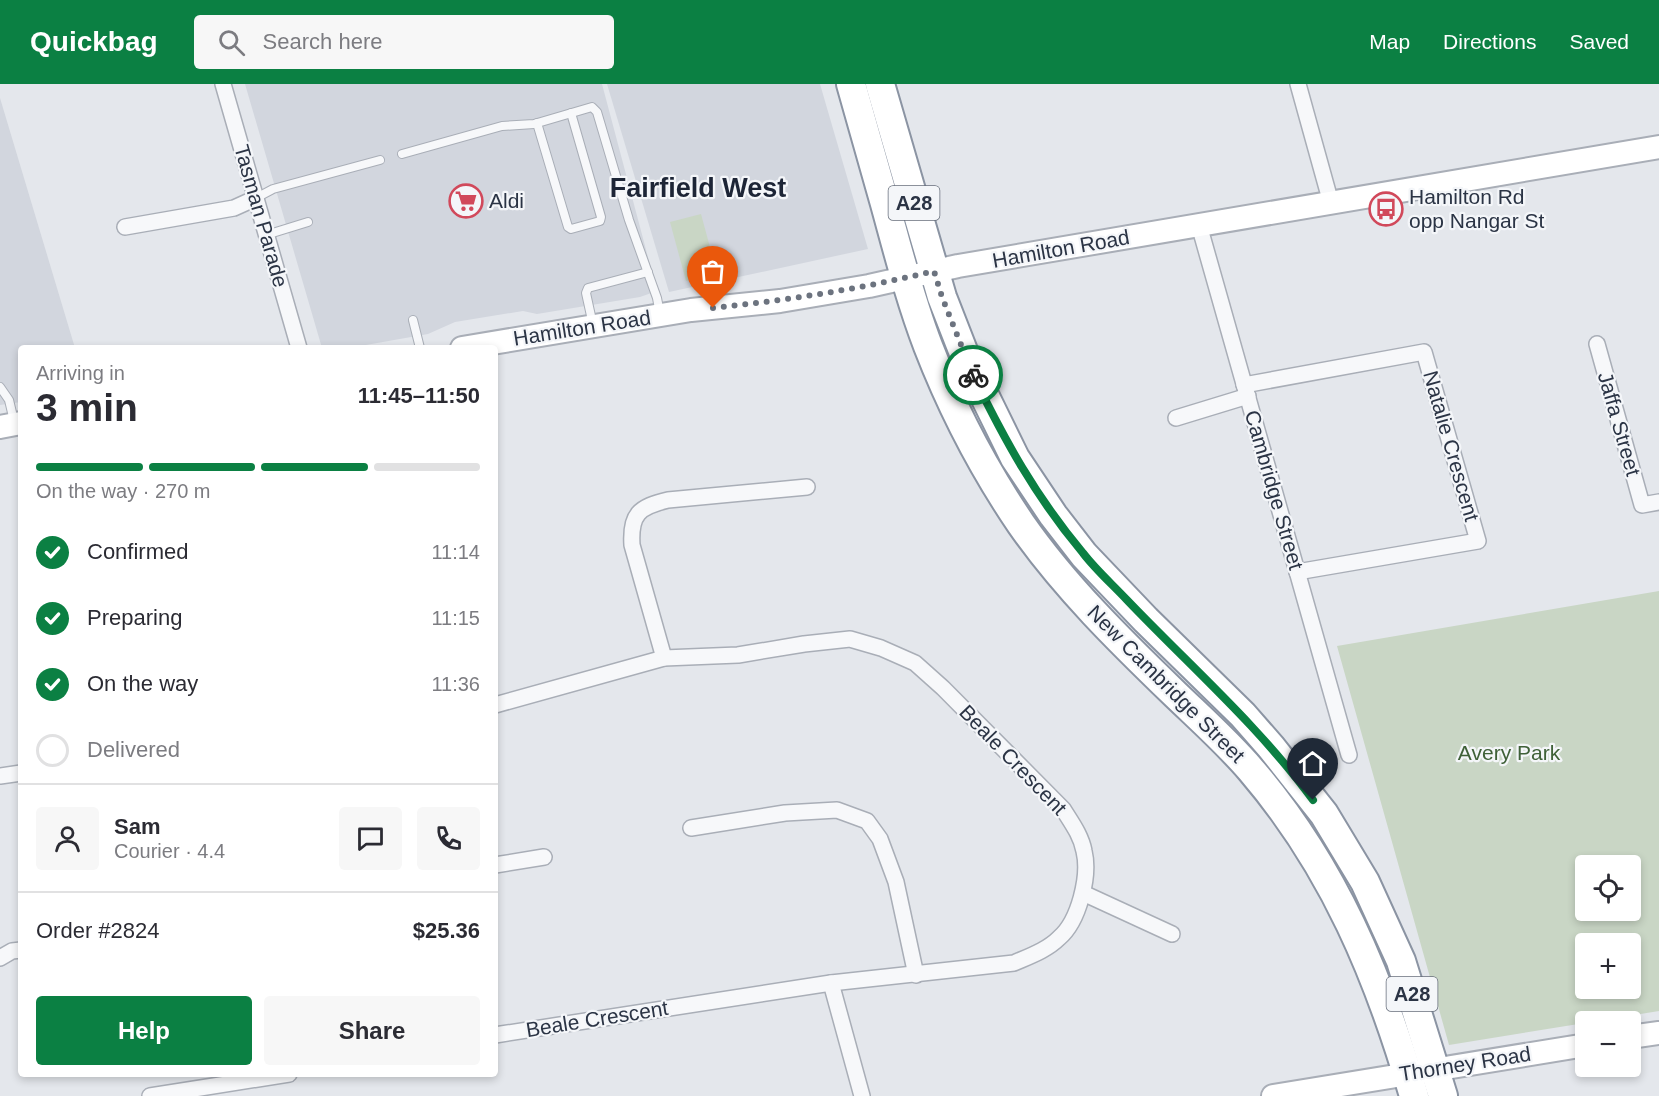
<!DOCTYPE html>
<meta charset="utf-8">
<style>
body{margin:0;font-family:Helvetica,sans-serif;background:#f7f7f7;color:#2b2b33;height:100vh;display:flex;flex-direction:column;font-size:22px;white-space:nowrap}
*{box-sizing:border-box;margin:0}
p{font-size:20px;color:#7c7c81}
.icon{flex:none;width:33px;height:33px;fill:none;stroke:currentColor;stroke-width:2;stroke-linecap:round;stroke-linejoin:round}
.map{position:relative;flex:1;overflow:hidden}
.drawer{position:absolute;left:18px;top:261px;width:480px;height:732px;display:flex;flex-direction:column;background:#fff;border-radius:6px;box-shadow:0 3px 9px #0003}
.drawer>*{flex:none}
.fabs{position:absolute;left:1575px;top:771px;display:grid;gap:12px}
.fabs a{display:grid;place-items:center;width:66px;height:66px;border-radius:6px;background:#fff;box-shadow:0 3px 9px #0003;font-size:30px}
.pin{position:absolute;display:grid;place-items:center;width:51px;height:51px;color:#fff;margin:-62px -26px;border-radius:50% 50% 50% 0;rotate:-45deg;box-shadow:0 0 6px #0007}
.pin .icon{rotate:45deg}
.courier{position:absolute;display:grid;place-items:center;width:60px;height:60px;margin:-30px;border:4px solid #0b8043;border-radius:50%;background:#fff;color:#222;box-shadow:0 2px 8px #0007}
.headline em{font-style:normal;font-weight:800}
.headline div{display:flex;flex-direction:column-reverse}
.headline{display:flex;align-items:center;justify-content:space-between;height:102px;padding:0 18px}
h1{font-size:39px;font-weight:800;line-height:45px}
.bar{display:grid;grid-template-columns:repeat(4,1fr);gap:9px 6px;align-content:center;height:72px;padding:0 18px}
.bar i{height:8px;border-radius:4px;background:#e1e1e2}
.bar .selected{background:#0b8043}
.bar p{grid-column:span 4}
.line{display:flex;align-items:center;gap:15px;padding:0 18px;border-top:2px solid #e1e1e2}
.line div{flex:1}
.round{display:grid;place-items:center;flex:none;width:63px;height:63px;border-radius:6px;background:#f7f7f7}
ol{padding:0 18px;list-style:none}
li{display:flex;align-items:center;gap:18px;height:66px}
li p{margin-inline-start:auto}
li .icon{padding:6px;border-radius:50%;background:#0b8043;color:#fff;stroke-width:4}
li:last-child{color:#7c7c81}
li i{width:33px;height:33px;border:3px solid #e1e1e2;border-radius:50%}
.button{display:flex;gap:12px;margin-top:auto;padding:12px 18px}
.button a{flex:1;height:69px;border-radius:6px;background:#0b8043;color:#fff;font-size:24px;font-weight:800;line-height:69px;text-align:center}
.button a+a{background:#f7f7f7;color:#2b2b33}
header{display:flex;align-items:center;gap:36px;box-sizing:border-box;height:84px;padding:0 30px;background:#0b8043;color:#fff}
header strong{font-size:28px}
nav{display:flex;gap:33px;margin-inline-start:auto;font-size:21px}
.search{width:420px;height:54px;background:#f7f7f7;display:flex;align-items:center;gap:15px;box-sizing:border-box;padding:0 21px;border-radius:6px;color:#7c7c81;font-size:22px}
.map>svg:first-child{display:block}
.built{fill:#d2d6de}
.park{fill:#c9d6c5;fill-rule:evenodd}
.lines{fill:none;stroke-linecap:round;stroke-linejoin:round}
.lane-casing{stroke:#a9aeb7;stroke-width:10}
.street-casing{stroke:#a9aeb7;stroke-width:18}
.secondary-casing{stroke:#a9aeb7;stroke-width:26}
.highway-casing{stroke:#8b94a3;stroke-width:32}
.lane{stroke:#f7f8fa;stroke-width:8}
.street{stroke:#f7f8fa;stroke-width:15}
.secondary{stroke:#fff;stroke-width:22}
.highway{stroke:#fff;stroke-width:28}
.done{stroke:#6c737f;stroke-width:6;stroke-dasharray:0 10.8}
.route{stroke:#0b8043;stroke-width:8}
.labels{text-anchor:middle;stroke-width:4.5;stroke-linejoin:round;paint-order:stroke}
.shield{fill:#f4f6f9;stroke:#676e7b;stroke-width:1.5}
.shield-label{font-size:20px;font-weight:bold;fill:#2b3445}
.poi-label{font-size:21px;fill:#2b3445;stroke:#f4f6f9;text-anchor:start}
.street-label{font-size:21px;fill:#2b3445;stroke:#f4f6f9}
.park-label{font-size:21px;fill:#3f6138;stroke:#f4f6f9}
.district-label{font-size:27px;font-weight:bold;fill:#1d2536;stroke:#f4f6f9}
</style>
<header>
<strong>Quickbag</strong>
<div class="search"><svg class="icon" aria-label="search" viewBox="0 0 24 24"><circle cx="10" cy="10" r="6"/><path d="M15 15l6 6"/></svg>Search here</div>
<nav><a>Map</a><a>Directions</a><a>Saved</a></nav>
</header>
<div class="map">
<svg width="1659" height="1012" viewBox="0 0 1659 1012">
<rect width="100%" height="100%" fill="#e4e7ec"/>
<g class="built">
<path d="M 245,0 L 602,0 L 657,207 L 640,213 L 537,230 L 523,227 L 455,238 L 428,250 L 349,264 L 322,264 Z"/>
<path d="M 607,0 L 820,0 L 868,165 L 669,208 Z"/>
<path d="M 0,14 L 75,264 L 21,264 L 21,318 L 0,321 Z"/>
</g>
<g class="park">
<path d="M 701,130 L 717,189 L 686,197 L 670,138 Z"/>
<path d="M 1659,507 L 1659,927 L 1449,961 L 1337,562 ZM 1586,782 L 1630,782 L 1630,826 L 1586,826 ZM 1586,860 L 1630,860 L 1630,904 L 1586,904 Z"/>
</g>
<g class="lines">
<defs>
<g id="lane">
<path d="M 537,39 L 568,143 L 571,145 L 600,137 L 601,133 L 571,29"/>
<path d="M 402,70 L 502,42 L 534,40 L 592,23 L 597,28 L 629,136 L 657,214 L 660,230"/>
<path d="M 256,114 L 273,105 L 380,76"/>
<path d="M 266,151 L 308,138"/>
<path d="M 413,236 L 420,264"/>
<path d="M 593,241 L 586,209 L 588,204 L 648,188"/>
<path d="M 0,303 L 9,316 L 14,337"/>
</g>
<g id="street">
<path d="M 223,0 L 299,264"/>
<path d="M 1298,0 L 1331,119"/>
<path d="M 1199,141 L 1349,671"/>
<path d="M 125,143 L 234,124 L 256,114"/>
<path d="M 1597,260 L 1642,421 L 1659,418"/>
<path d="M 1244,301 L 1424,268 L 1478,457 L 1297,488"/>
<path d="M 1176,334 L 1248,312"/>
<path d="M 664,574 L 632,461 C 630,430 639,423 668,416 L 807,403"/>
<path d="M 495,621 L 664,574 L 738,571 L 804,560 L 850,555 L 881,564 L 915,579 L 943,604 L 1063,725 C 1071,738 1081,751 1084,767 C 1090,792 1079,837 1059,854 C 1047,866 1030,872 1014,879 L 831,899 L 495,951"/>
<path d="M 0,692 L 21,689"/>
<path d="M 691,744 L 785,729 L 837,726 L 867,737 L 880,755 L 896,798 L 916,891"/>
<path d="M 495,781 L 544,773"/>
<path d="M 1083,809 L 1172,850"/>
<path d="M 0,874 L 12,867 L 21,866"/>
<path d="M 831,899 L 862,1012"/>
<path d="M 150,1012 L 289,990"/>
</g>
<g id="secondary">
<path d="M 462,264 L 691,226 L 780,217 L 869,202 L 958,182 L 1659,63"/>
<path d="M 0,343 L 21,339"/>
<path d="M 1630,953 L 1659,949"/>
<path d="M 1273,1012 L 1586,961"/>
</g>
<g id="highway">
<path d="M 851,0 C 862,40 874,80 885,120 C 898,167 910,215 928,262 C 952,324 983,384 1021,440 C 1065,503 1120,557 1176,611 C 1201,635 1228,659 1251,686 C 1334,783 1379,892 1414,1012"/>
<path d="M 880,0 L 942,213 L 965,272 L 1015,374 L 1053,431 L 1084,471 L 1146,536 L 1243,631 L 1271,663 L 1324,730 L 1365,798 L 1401,877 L 1443,1012"/>
</g>
</defs>
<use href="#lane" class="lane-casing"/>
<use href="#street" class="street-casing"/>
<use href="#secondary" class="secondary-casing"/>
<use href="#highway" class="highway-casing"/>
<use href="#lane" class="lane"/>
<use href="#street" class="street"/>
<use href="#secondary" class="secondary"/>
<use href="#highway" class="highway"/>
</g>
<g class="lines">
<path class="done" d="M 713,224 C 788,216 861,205 934,187 L 942,213 L 973,291"/>
<path class="route" d="M 973,291 C 1005,357 1036,413 1083,469 C 1096,486 1112,500 1127,516 C 1190,582 1259,642 1313,716"/>
</g>
<defs>
<symbol id="supermarket-ring" viewBox="-11 -11 22 22"><circle r="9.5" fill="#f4f6f9" stroke="#d1495b" stroke-width="1.5"/><path d="M-6-5.5h2.5l.6 2H6L4.5 2H-2.5L-4.4-4H-6ZM-1.5 3.2a1.3 1.3 0 1 0 .1 0ZM3 3.2a1.3 1.3 0 1 0 .1 0Z" fill="#d1495b"/></symbol>
<symbol id="bus-ring" viewBox="-11 -11 22 22"><circle r="9.5" fill="#f4f6f9" stroke="#d1495b" stroke-width="1.5"/><path d="M-5-6H5V4H4V6H2V4H-2V6H-4V4H-5ZM-3.5-4V0h7V-4ZM-3.5 1.2v1.5H-2V1.2ZM2 1.2v1.5H3.5V1.2Z" fill="#d1495b"/></symbol>
</defs>
<g fill-rule="evenodd">
<use href="#supermarket-ring" x="447" y="98" width="38" height="38"/>
<use href="#bus-ring" x="1367" y="106" width="38" height="38"/>
</g>
<g class="labels">
<g class="shield">
<rect x="888.5" y="102" width="51" height="34" rx="4.5"/>
<rect x="1386.5" y="893" width="51" height="34" rx="4.5"/>
</g>
<g class="shield-label">
<text x="914" y="126">A28</text>
<text x="1412" y="917">A28</text>
</g>
<g class="poi-label">
<text x="1409" y="120">Hamilton Rd<tspan x="1409" dy="24">opp Nangar St</tspan></text>
<text x="489" y="124">Aldi</text>
</g>
<g class="street-label">
<text transform="translate(261 132) rotate(74)" y="7">Tasman Parade</text>
<text transform="translate(1061 165) rotate(-10)" y="7">Hamilton Road</text>
<text transform="translate(582 244) rotate(-9)" y="7">Hamilton Road</text>
<text transform="translate(1619 340) rotate(74)" y="7">Jaffa Street</text>
<text transform="translate(1451 362) rotate(74)" y="7">Natalie Crescent</text>
<text transform="translate(1274 406) rotate(74)" y="7">Cambridge Street</text>
<text transform="translate(1166 600) rotate(45)" y="7">New Cambridge Street</text>
<text transform="translate(1013 676) rotate(46)" y="7">Beale Crescent</text>
<text transform="translate(597 935) rotate(-9)" y="7">Beale Crescent</text>
<text transform="translate(1465 980) rotate(-9)" y="7">Thorney Road</text>
</g>
<g class="park-label">
<text x="1509" y="676">Avery Park</text>
</g>
<g class="district-label">
<text x="698" y="113">Fairfield West</text>
</g>
</g>
</svg>
<div class="fabs">
<a><svg class="icon" aria-label="locate" viewBox="0 0 24 24"><circle cx="12" cy="12" r="6"/><path d="M12 2v4M12 18v4M2 12h4M18 12h4"/></svg></a>
<a>+</a>
<a>−</a>
</div>
<div class="pin" style="left:713px;top:224px;background:#ea580c"><svg class="icon" aria-label="bag" viewBox="0 0 24 24"><path d="M5 8h14l-1 12H6zM9 8a3 3 0 0 1 6 0"/></svg></div>
<div class="pin" style="left:1313px;top:716px;background:#1f2937"><svg class="icon" aria-label="home" viewBox="0 0 24 24"><path d="M3 11l9-7 9 7M6 9v11h12V9"/></svg></div>
<div class="courier" style="left:973px;top:291px"><svg class="icon" aria-label="bike" viewBox="0 0 24 24"><circle cx="6" cy="16" r="4"/><circle cx="18" cy="16" r="4"/><path d="M6 16l4-8h5l3 8M10 8l3 8H6M13 5h3"/></svg></div>
<section class="drawer">
<div class="headline"><div><h1>3 min</h1><p>Arriving in</p></div><em>11:45–11:50</em></div>
<div class="bar"><i class="selected"></i><i class="selected"></i><i class="selected"></i><i></i><p>On the way · 270 m</p></div>
<ol>
<li><svg class="icon" aria-label="check" viewBox="0 0 24 24"><path d="M5 12l5 5 9-10"/></svg>Confirmed<p>11:14</p></li>
<li><svg class="icon" aria-label="check" viewBox="0 0 24 24"><path d="M5 12l5 5 9-10"/></svg>Preparing<p>11:15</p></li>
<li><svg class="icon" aria-label="check" viewBox="0 0 24 24"><path d="M5 12l5 5 9-10"/></svg>On the way<p>11:36</p></li>
<li><i></i>Delivered</li>
</ol>
<div class="line" style="height:108px"><a class="round"><svg class="icon" aria-label="person" viewBox="0 0 24 24"><circle cx="12" cy="8" r="4"/><path d="M4 21q1-7 8-7t8 7"/></svg></a><div><b>Sam</b><p>Courier · 4.4</p></div><a class="round"><svg class="icon" aria-label="chat" viewBox="0 0 24 24"><path d="M4 5h16v11H9l-5 4z"/></svg></a><a class="round"><svg class="icon" aria-label="phone" viewBox="0 0 24 24"><path d="M5 4h4l2 5-3 2q2 4 5 5l2-3 5 2v4C11 20 4 13 5 4z"/></svg></a></div>
<div class="line" style="height:78px"><div>Order #2824</div><b>$25.36</b></div>
<div class="button"><a>Help</a><a>Share</a></div>
</section>
</div>
